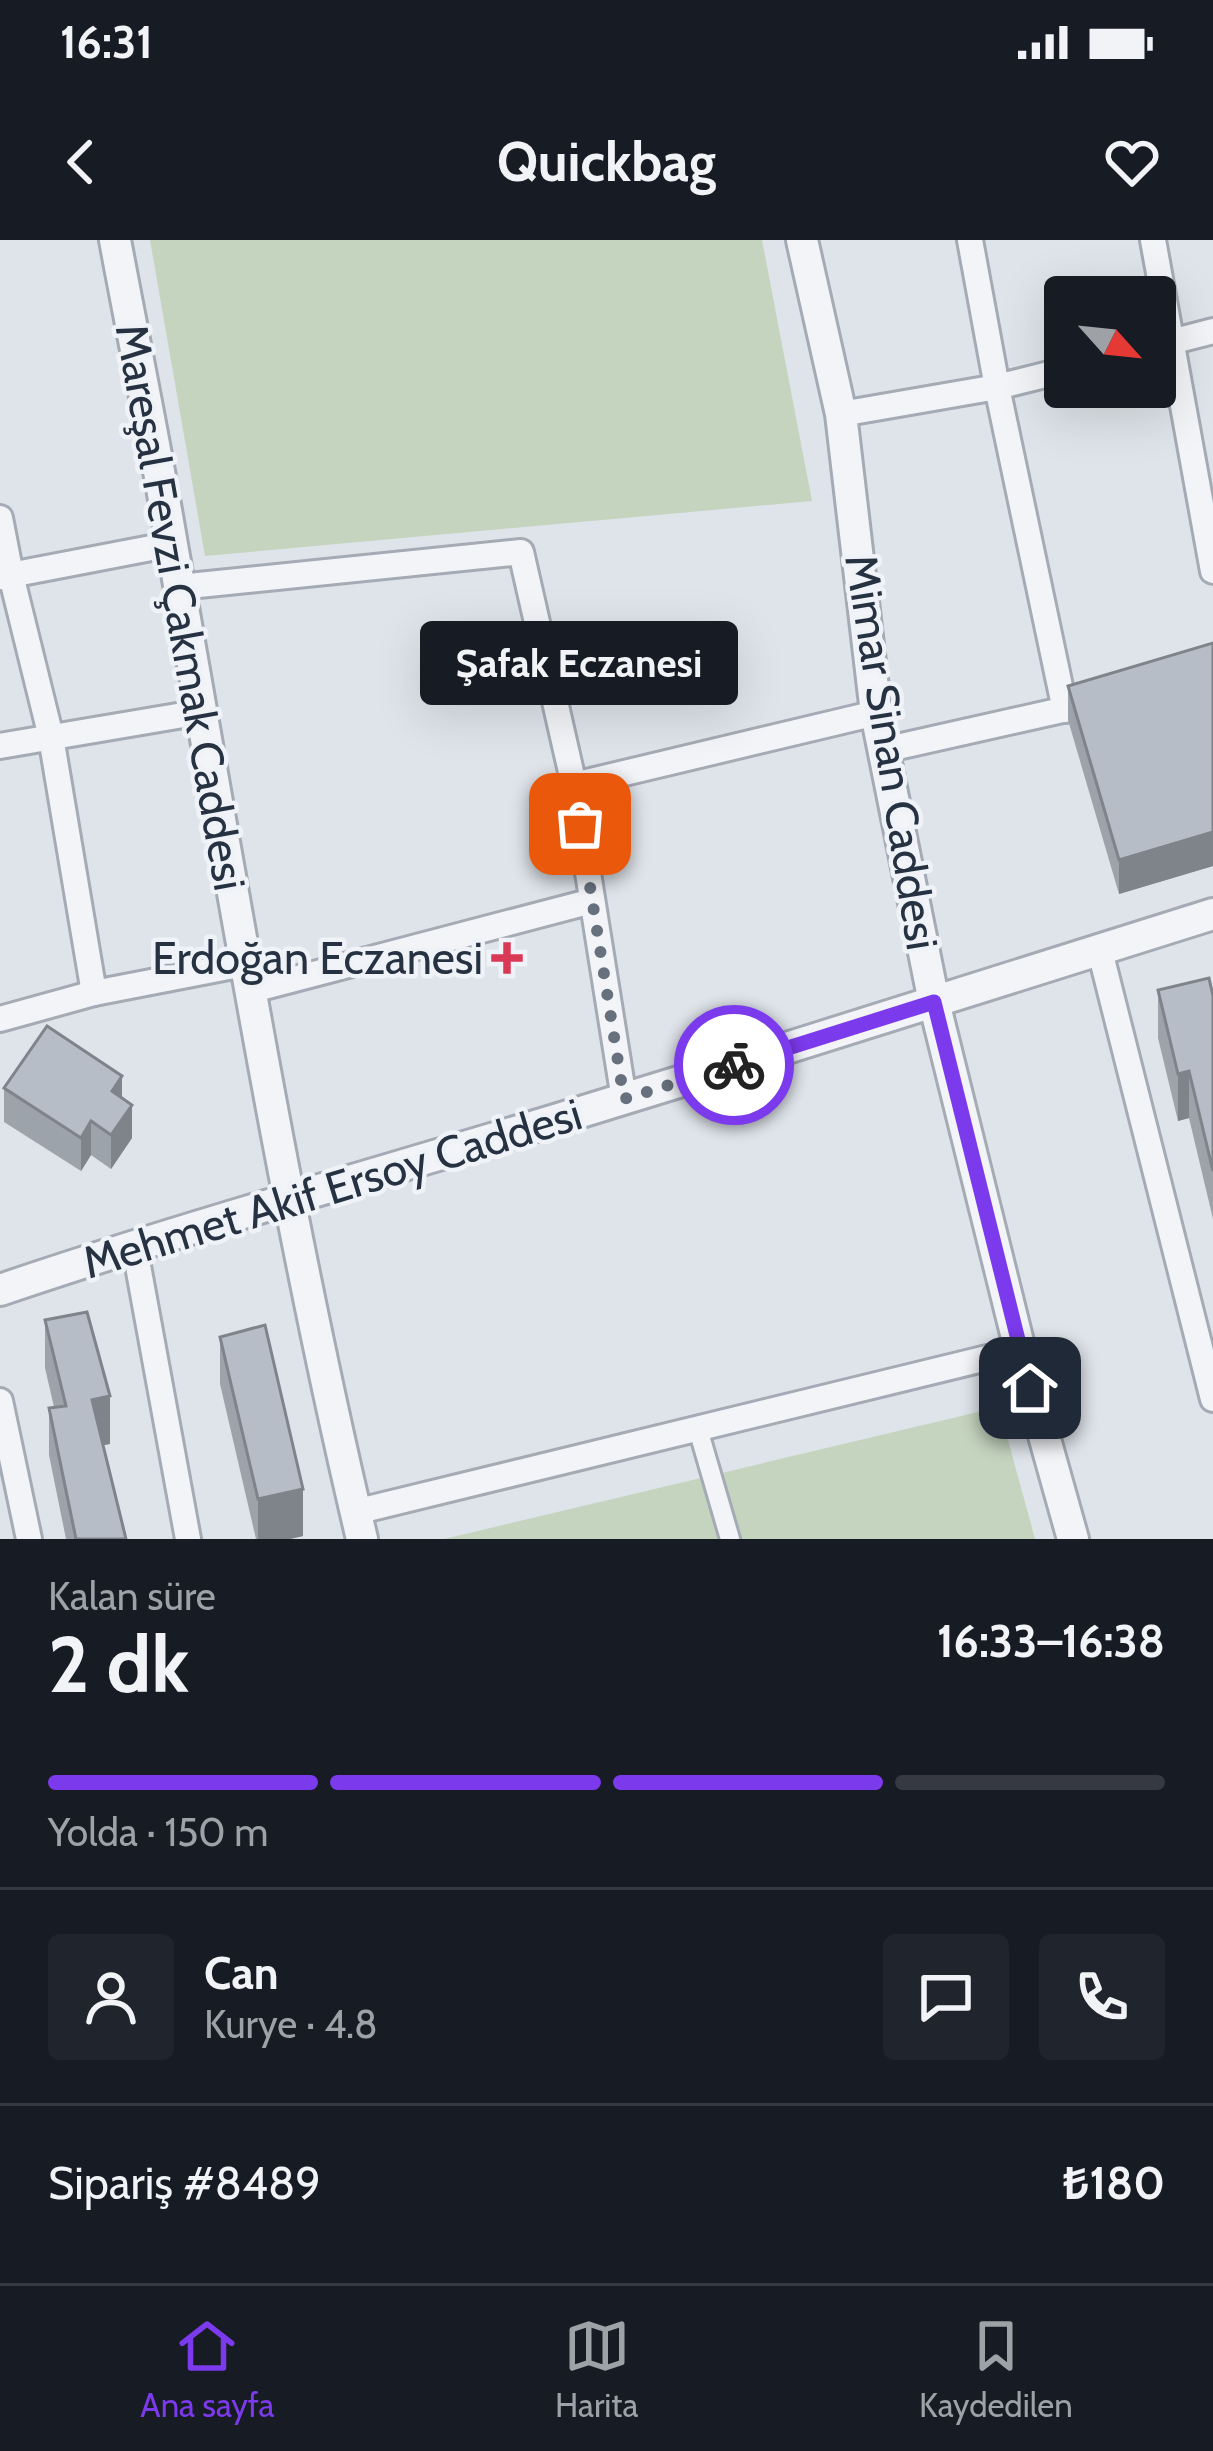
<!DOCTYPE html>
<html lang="tr">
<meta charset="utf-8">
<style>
body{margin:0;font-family:Cabin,sans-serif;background:#20242c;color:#f1f3f6;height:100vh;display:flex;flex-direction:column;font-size:45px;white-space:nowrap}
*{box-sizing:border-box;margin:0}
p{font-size:39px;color:#9ea1a6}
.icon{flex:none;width:66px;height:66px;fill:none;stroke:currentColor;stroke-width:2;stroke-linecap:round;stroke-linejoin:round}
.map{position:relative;height:1299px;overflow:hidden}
.sheet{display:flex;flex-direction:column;background:#171b24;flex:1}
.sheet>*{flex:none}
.needle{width:78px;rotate:117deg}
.controls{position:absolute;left:1044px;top:36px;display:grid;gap:24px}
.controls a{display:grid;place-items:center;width:132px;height:132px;border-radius:12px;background:#171b24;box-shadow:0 12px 48px #0002;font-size:60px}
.pin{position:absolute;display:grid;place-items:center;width:102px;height:102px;color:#fff;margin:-51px;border-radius:24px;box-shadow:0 6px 18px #0006}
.courier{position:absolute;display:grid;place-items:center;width:120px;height:120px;margin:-60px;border:9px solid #7c3aed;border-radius:50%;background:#fff;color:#222;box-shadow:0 3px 15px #0007}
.bubble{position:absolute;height:84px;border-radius:12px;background:#171b24;box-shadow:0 12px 48px #0002;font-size:39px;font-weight:700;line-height:84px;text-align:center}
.headline em{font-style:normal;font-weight:700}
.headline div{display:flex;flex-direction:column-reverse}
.headline{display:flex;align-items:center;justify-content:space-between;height:204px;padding:0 48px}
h1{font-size:78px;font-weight:700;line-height:90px}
.bar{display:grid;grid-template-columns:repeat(4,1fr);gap:18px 12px;align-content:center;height:144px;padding:0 48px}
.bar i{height:15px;border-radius:9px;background:#363941}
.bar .active{background:#7c3aed}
.bar p{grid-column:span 4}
.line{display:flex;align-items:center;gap:30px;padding:0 48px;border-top:3px solid #363941}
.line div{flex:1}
.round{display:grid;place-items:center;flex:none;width:126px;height:126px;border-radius:12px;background:#20242c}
.status{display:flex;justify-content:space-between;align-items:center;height:84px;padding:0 60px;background:#171b24;direction:ltr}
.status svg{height:33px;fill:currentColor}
header{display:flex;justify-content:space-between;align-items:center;height:156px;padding:0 48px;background:#171b24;font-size:54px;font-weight:700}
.menu{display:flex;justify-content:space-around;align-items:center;height:168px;border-top:3px solid #363941;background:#171b24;font-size:33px;color:#9ea1a6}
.menu a{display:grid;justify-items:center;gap:6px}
.menu .active{color:#7c3aed}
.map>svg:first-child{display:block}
.green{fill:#c5d4bf}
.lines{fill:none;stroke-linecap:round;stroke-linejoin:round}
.pedestrian-casing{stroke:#a4abb4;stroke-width:24}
.minor-casing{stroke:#a4abb4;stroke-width:30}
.tertiary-casing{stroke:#a4abb4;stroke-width:36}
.pedestrian{stroke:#f2f4f8;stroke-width:18}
.minor{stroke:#f2f4f8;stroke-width:24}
.tertiary{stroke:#f2f4f8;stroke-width:30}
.wall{fill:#9da3ab}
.shaded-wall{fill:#7f848b}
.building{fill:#b6bdc7;stroke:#7f848b;stroke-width:3}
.done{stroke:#67707d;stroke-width:12;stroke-dasharray:0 21.6}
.route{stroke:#7c3aed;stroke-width:15}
.poi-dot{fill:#da3955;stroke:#eff2f7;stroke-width:4.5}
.labels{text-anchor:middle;stroke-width:9;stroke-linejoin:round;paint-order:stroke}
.street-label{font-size:45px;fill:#263142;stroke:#eff2f7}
.poi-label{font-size:45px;fill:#263142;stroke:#eff2f7;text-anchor:end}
</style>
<div class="status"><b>16:31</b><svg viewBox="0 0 49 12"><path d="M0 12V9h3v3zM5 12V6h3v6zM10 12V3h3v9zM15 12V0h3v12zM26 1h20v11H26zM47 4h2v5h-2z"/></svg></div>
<header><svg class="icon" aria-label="back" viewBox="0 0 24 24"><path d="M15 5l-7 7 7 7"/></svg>Quickbag<svg class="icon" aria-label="heart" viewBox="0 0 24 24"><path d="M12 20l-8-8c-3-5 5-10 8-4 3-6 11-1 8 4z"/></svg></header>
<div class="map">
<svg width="1213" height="1299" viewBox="0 0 1213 1299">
<rect width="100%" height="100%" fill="#dfe4ea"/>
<g class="green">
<path d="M 150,0 L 762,0 L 812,261 L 205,316 Z"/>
<path d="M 999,1167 L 1035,1299 L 444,1299 Z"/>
</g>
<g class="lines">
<defs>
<path id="pedestrian" d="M 698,1189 L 730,1299"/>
<g id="minor">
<path d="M 970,0 L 997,147 L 1065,470"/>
<path d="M 1153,0 L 1213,331"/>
<path d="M 1155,106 L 1213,91"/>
<path d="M 841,174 L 997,147 L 1065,130"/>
<path d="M 0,278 L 11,335 L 51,497 L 94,753 L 244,724"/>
<path d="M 0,337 L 172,304"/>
<path d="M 179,347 L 521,312 L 574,545"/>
<path d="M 0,506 L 201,472"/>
<path d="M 884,510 L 1080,466"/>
<path d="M 1100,711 L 1213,1159"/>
<path d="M 249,751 L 592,661"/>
<path d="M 0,779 L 94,753"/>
<path d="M 624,859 L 574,545 L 876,473"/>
<path d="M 134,1004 L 188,1299"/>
<path d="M 0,1161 L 29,1299"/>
<path d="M 355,1272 L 1020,1110"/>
</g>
<g id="tertiary">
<path d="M 115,0 C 134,102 155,203 172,305 C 231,637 284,970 362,1299"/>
<path d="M 802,0 L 841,174 L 876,473 L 934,762 L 1020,1110 L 1073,1299"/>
<path d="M 0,1050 C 183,988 370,936 555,880 C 775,813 994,742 1213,674"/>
</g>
</defs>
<use href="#pedestrian" class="pedestrian-casing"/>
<use href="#minor" class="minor-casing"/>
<use href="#tertiary" class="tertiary-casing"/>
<use href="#pedestrian" class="pedestrian"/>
<use href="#minor" class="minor"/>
<use href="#tertiary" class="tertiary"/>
</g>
<g class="wall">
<path d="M 1213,403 L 1213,626 L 1119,654 L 1068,480 L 1068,446 Z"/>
<path d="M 1158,750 L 1213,756 L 1213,979 L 1189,878 L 1178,881 L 1158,798 Z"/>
<path d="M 4,848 L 122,858 L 132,898 L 111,929 L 91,915 L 81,931 L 4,882 Z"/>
<path d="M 45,1080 L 110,1204 L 103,1205 L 126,1299 L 66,1299 L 49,1215 L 49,1168 L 54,1167 L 45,1128 Z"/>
<path d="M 220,1097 L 303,1296 L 290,1299 L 256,1299 L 220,1144 Z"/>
</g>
<g class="shaded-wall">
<path d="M 1213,592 L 1213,626 L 1119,654 L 1119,620 Z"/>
<path d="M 1189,831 L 1189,878 L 1178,881 L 1178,834 Z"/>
<path d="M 122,836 L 122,870 L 112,851 Z"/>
<path d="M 132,865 L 132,898 L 111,929 L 111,895 Z"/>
<path d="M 91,881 L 91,915 L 81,931 L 81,898 Z"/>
<path d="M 110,1156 L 110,1204 L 92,1207 L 92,1160 Z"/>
<path d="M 303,1249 L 303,1296 L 290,1299 L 258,1299 L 258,1259 Z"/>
</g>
<g class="building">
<path d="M 1213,403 L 1213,592 L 1119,620 L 1068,446 Z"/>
<path d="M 1209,738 L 1213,756 L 1213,931 L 1189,831 L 1178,834 L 1158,750 Z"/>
<path d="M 47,786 L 122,836 L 112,851 L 132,865 L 111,895 L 91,881 L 81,898 L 4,848 Z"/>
<path d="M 87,1072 L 110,1156 L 92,1160 L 126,1299 L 76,1299 L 49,1168 L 66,1166 L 45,1080 Z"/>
<path d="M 265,1085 L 303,1249 L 258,1259 L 220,1097 Z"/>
</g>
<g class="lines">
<path class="done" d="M 580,584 L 624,859 L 734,825"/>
<path class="route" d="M 734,825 L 934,762 L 1030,1148"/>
</g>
<path class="poi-dot" d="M501 700h12v12h12v12h-12v12h-12v-12h-12v-12h12z"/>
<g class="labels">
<g class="street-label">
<text transform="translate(181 367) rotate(80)" y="16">Mareşal Fevzi Çakmak Caddesi</text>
<text transform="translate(892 512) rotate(81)" y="16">Mimar Sinan Caddesi</text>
<text transform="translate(332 948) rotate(-17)" y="16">Mehmet Akif Ersoy Caddesi</text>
</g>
<g class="poi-label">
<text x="483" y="734">Erdoğan Eczanesi</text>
</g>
</g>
</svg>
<div class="controls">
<a><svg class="needle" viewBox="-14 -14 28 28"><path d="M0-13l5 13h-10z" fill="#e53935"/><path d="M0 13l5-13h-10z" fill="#9ea1a6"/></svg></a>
</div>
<div class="pin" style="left:580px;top:584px;background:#ea580c"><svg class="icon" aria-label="bag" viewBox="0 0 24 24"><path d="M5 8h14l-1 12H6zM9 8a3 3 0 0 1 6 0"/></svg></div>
<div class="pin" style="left:1030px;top:1148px;background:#1f2937"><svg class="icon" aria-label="home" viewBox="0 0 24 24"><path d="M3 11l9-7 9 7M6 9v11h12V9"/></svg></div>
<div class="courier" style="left:734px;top:825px"><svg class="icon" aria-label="bike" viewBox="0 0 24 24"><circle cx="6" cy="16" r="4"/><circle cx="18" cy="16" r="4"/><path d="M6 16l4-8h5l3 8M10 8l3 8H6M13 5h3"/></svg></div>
<div class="bubble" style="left:420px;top:381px;width:318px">Şafak Eczanesi</div>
</div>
<section class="sheet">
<div class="headline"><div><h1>2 dk</h1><p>Kalan süre</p></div><em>16:33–16:38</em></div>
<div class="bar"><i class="active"></i><i class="active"></i><i class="active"></i><i></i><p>Yolda · 150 m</p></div>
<div class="line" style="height:216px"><a class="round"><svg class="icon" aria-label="person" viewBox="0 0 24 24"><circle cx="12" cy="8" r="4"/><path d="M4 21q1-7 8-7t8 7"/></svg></a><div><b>Can</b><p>Kurye · 4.8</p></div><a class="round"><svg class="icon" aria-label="chat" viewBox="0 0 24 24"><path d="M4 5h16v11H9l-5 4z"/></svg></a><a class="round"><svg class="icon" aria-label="phone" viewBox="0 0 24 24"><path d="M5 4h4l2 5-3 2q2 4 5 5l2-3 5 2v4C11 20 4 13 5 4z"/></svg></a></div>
<div class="line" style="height:156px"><div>Sipariş #8489</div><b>₺180</b></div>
</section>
<nav class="menu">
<a class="active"><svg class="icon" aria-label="home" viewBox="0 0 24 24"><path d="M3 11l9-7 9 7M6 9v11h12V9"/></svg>Ana sayfa</a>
<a><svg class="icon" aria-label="map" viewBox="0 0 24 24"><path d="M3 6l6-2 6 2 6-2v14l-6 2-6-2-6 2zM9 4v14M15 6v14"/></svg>Harita</a>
<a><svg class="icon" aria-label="saved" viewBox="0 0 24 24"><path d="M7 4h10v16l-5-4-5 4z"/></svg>Kaydedilen</a>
</nav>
